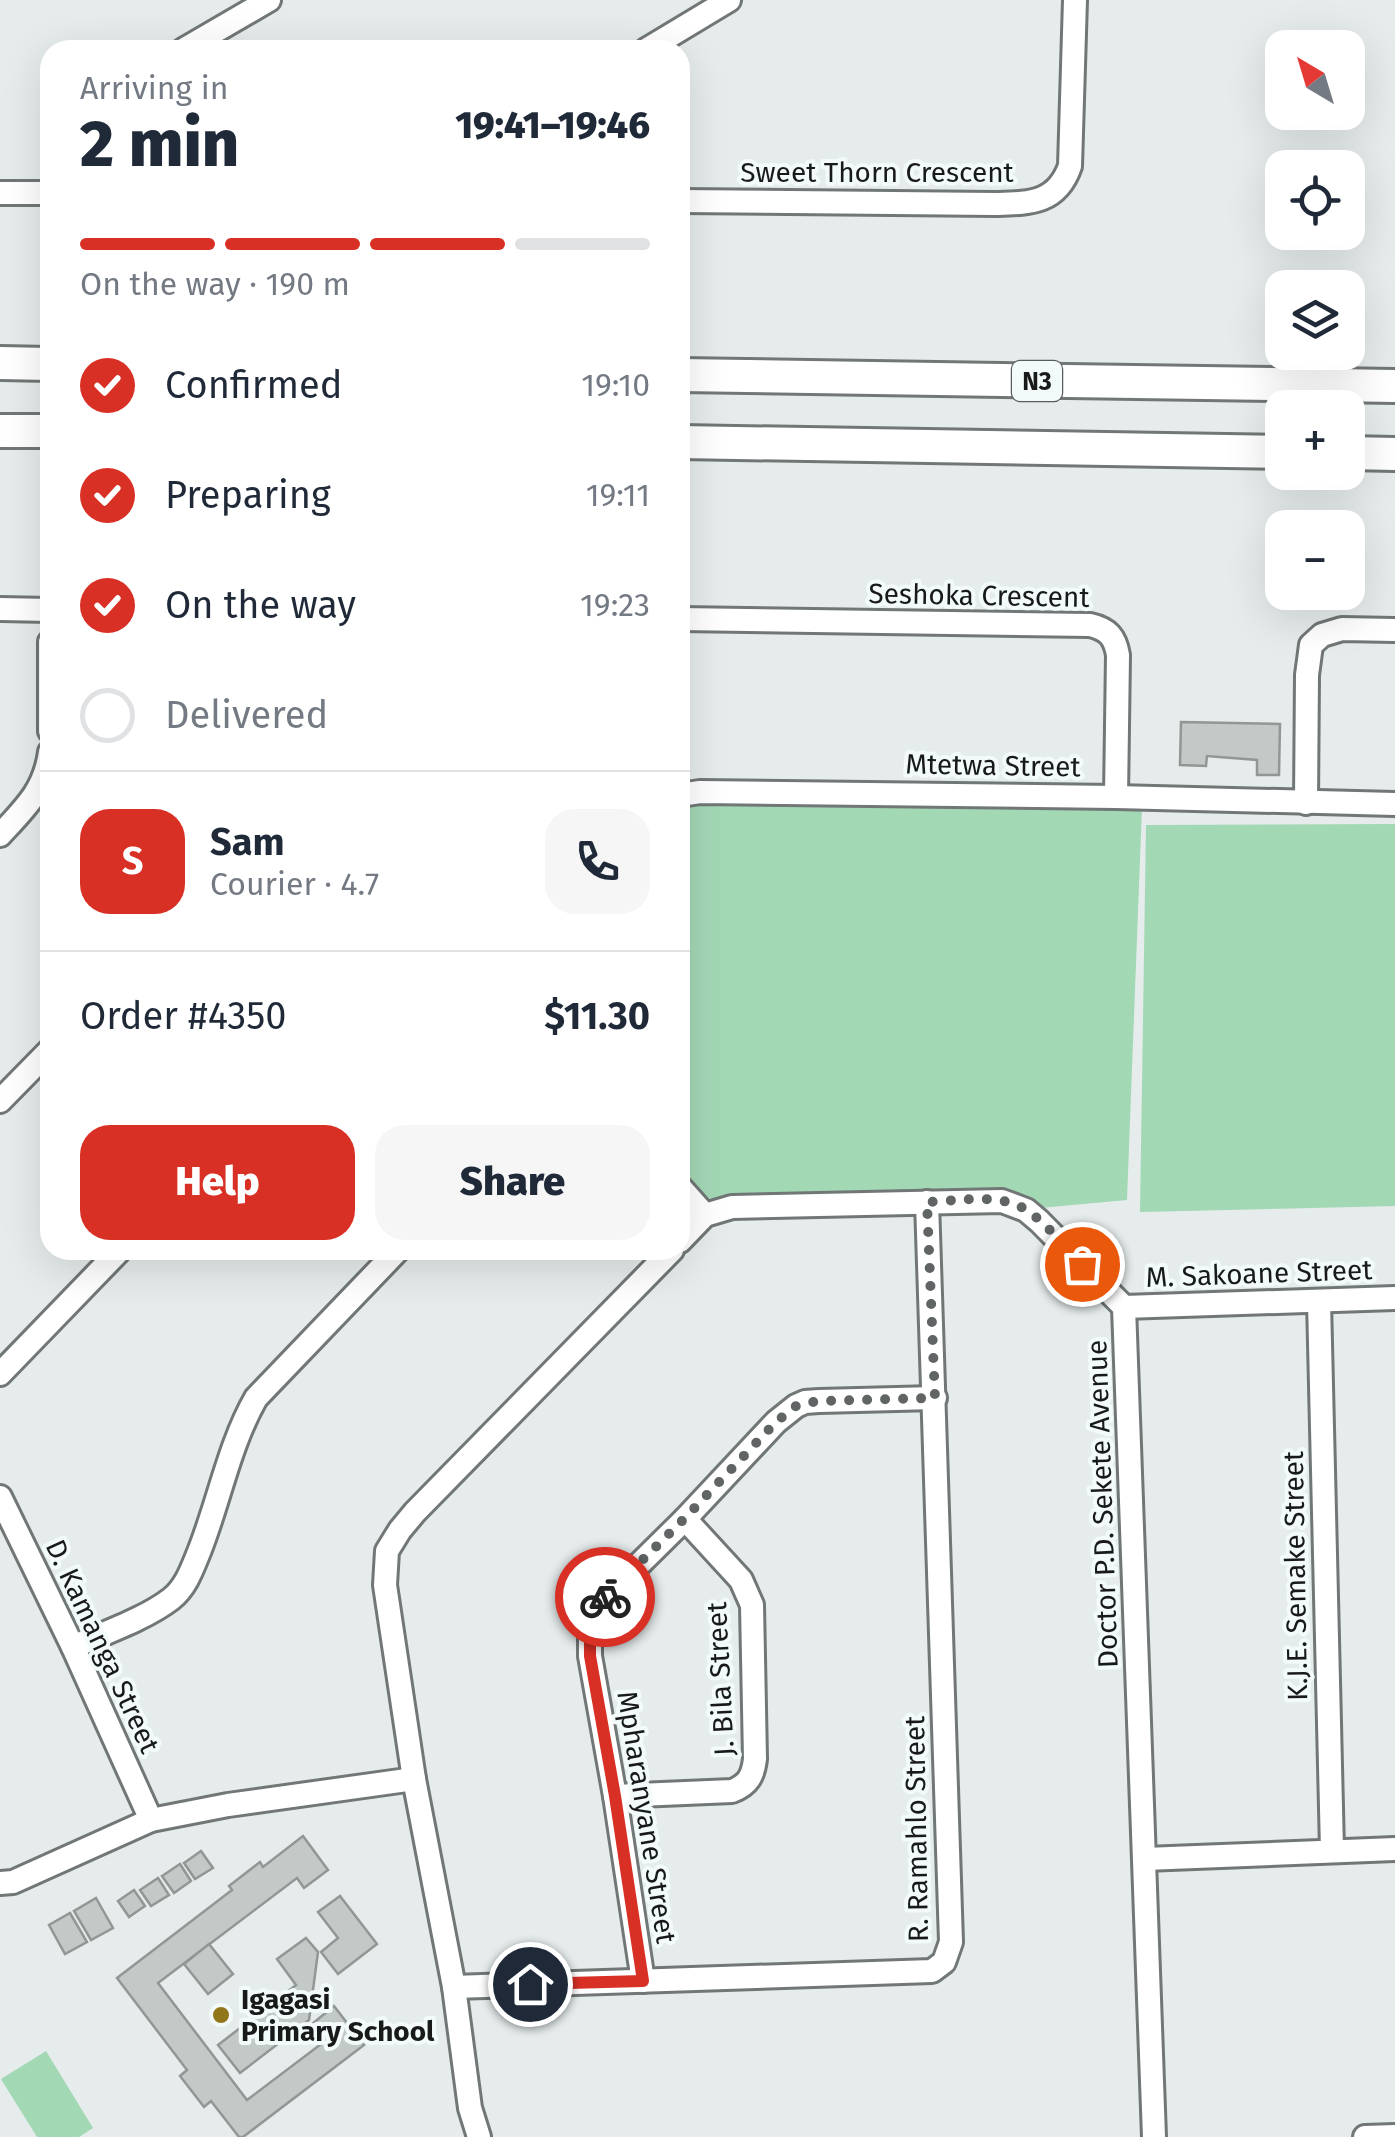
<!DOCTYPE html>
<meta charset="utf-8">
<style>
body{margin:0;font-family:"Fira Sans",sans-serif;background:#f6f6f7;color:#1f2937;height:100vh;display:flex;flex-direction:column;font-size:38px;white-space:nowrap}
*{box-sizing:border-box;margin:0}
p{font-size:32px;color:#747a83}
.icon{flex:none;width:55px;height:55px;fill:none;stroke:currentColor;stroke-width:2;stroke-linecap:round;stroke-linejoin:round}
.map{position:relative;flex:1;overflow:hidden}
.sheet{position:absolute;left:40px;top:40px;width:650px;height:1220px;display:flex;flex-direction:column;background:#fff;border-radius:30px;box-shadow:0 10px 40px #0002}
.sheet>*{flex:none}
.needle{width:65px;rotate:322deg}
.buttons{position:absolute;left:1265px;top:30px;display:grid;gap:20px}
.buttons a{display:grid;place-items:center;width:100px;height:100px;border-radius:20px;background:#fff;box-shadow:0 10px 40px #0002;font-size:50px}
.pin{position:absolute;display:grid;place-items:center;width:85px;height:85px;color:#fff;margin:-42px;border:5px solid #fff;border-radius:50%;box-shadow:0 2px 10px #0007}
.courier{position:absolute;display:grid;place-items:center;width:100px;height:100px;margin:-50px;border:8px solid #d93025;border-radius:50%;background:#fff;color:#222;box-shadow:0 2px 12px #0007}
.summary em{font-style:normal;font-weight:800}
.summary div{display:flex;flex-direction:column-reverse}
.summary{display:flex;align-items:center;justify-content:space-between;height:170px;padding:0 40px}
h1{font-size:65px;font-weight:800;line-height:75px}
.bar{display:grid;grid-template-columns:repeat(4,1fr);gap:15px 10px;align-content:center;height:120px;padding:0 40px}
.bar i{height:12px;border-radius:8px;background:#e0e1e3}
.bar .current{background:#d93025}
.bar p{grid-column:span 4}
.line{display:flex;align-items:center;gap:25px;padding:0 40px;border-top:2px solid #e0e1e3}
.line div{flex:1}
.round{display:grid;place-items:center;flex:none;width:105px;height:105px;border-radius:30px;background:#f6f6f7}
ol{padding:0 40px;list-style:none}
li{display:flex;align-items:center;gap:30px;height:110px}
li p{margin-inline-start:auto}
li .icon{padding:10px;border-radius:50%;background:#d93025;color:#fff;stroke-width:4}
li:last-child{color:#747a83}
li i{width:55px;height:55px;border:5px solid #e0e1e3;border-radius:50%}
.button{display:flex;gap:20px;margin-top:auto;padding:20px 40px}
.button a{flex:1;height:115px;border-radius:30px;background:#d93025;color:#fff;font-size:40px;font-weight:800;line-height:115px;text-align:center}
.button a+a{background:#f6f6f7;color:#1f2937}
.map>svg:first-child{display:block}
.green{fill:#a3d8b5}
.building{fill:#c3c9c7;stroke:#929796;stroke-width:2.5}
.lines{fill:none;stroke-linecap:round;stroke-linejoin:round}
.minor-casing{stroke:#717676;stroke-width:28}
.highway-casing{stroke:#717676;stroke-width:38}
.minor{stroke:#fff;stroke-width:22}
.highway{stroke:#fff;stroke-width:32}
.done{stroke:#606464;stroke-width:10;stroke-dasharray:0 18}
.route{stroke:#d93025;stroke-width:12}
.poi-dot{fill:#91761c;stroke:#f3fafa;stroke-width:4}
.labels{text-anchor:middle;stroke-width:8;stroke-linejoin:round;paint-order:stroke}
.shield{fill:#f3fafa;stroke:#5a5d5d;stroke-width:2.5}
.shield-label{font-size:25px;font-weight:bold;fill:#181a1a}
.street-label{font-size:28px;fill:#181a1a;stroke:#f3fafa}
.poi-label{font-size:28px;font-weight:bold;fill:#181a1a;stroke:#f3fafa;text-anchor:start}
</style>
<div class="map">
<svg width="1395" height="2137" viewBox="0 0 1395 2137">
<rect width="100%" height="100%" fill="#e6ecec"/>
<g class="green">
<path d="M 687,802 L 1142,807 L 1127,1200 L 1040,1208 L 1020,1195 L 974,1192 L 713,1201 L 701,1192 L 680,1170 L 680,804 Z"/>
<path d="M 1395,824 L 1395,1206 L 1140,1212 L 1146,825 Z"/>
<path d="M 46,2051 L 93,2128 L 79,2137 L 37,2137 L 1,2079 Z"/>
</g>
<g class="building">
<path d="M 1181,722 L 1280,724 L 1279,775 L 1257,775 L 1257,760 L 1207,756 L 1206,766 L 1180,765 Z"/>
<path d="M 303,1836 L 328,1870 L 304,1888 L 297,1878 L 158,1983 L 247,2100 L 325,2041 L 312,2024 L 334,2006 L 364,2045 L 243,2137 L 239,2137 L 211,2101 L 204,2107 L 180,2076 L 187,2070 L 117,1978 L 232,1890 L 229,1886 L 260,1862 L 263,1867 Z"/>
<path d="M 201,1851 L 213,1868 L 195,1879 L 184,1863 Z"/>
<path d="M 180,1864 L 191,1881 L 174,1893 L 162,1876 Z"/>
<path d="M 158,1878 L 169,1895 L 151,1906 L 140,1890 Z"/>
<path d="M 134,1890 L 145,1906 L 129,1917 L 118,1901 Z"/>
<path d="M 340,1896 L 377,1944 L 338,1974 L 321,1952 L 338,1938 L 318,1912 Z"/>
<path d="M 96,1898 L 113,1928 L 91,1940 L 74,1911 Z"/>
<path d="M 70,1913 L 87,1942 L 65,1954 L 49,1925 Z"/>
<path d="M 306,1938 L 318,1952 L 309,2020 L 240,2073 L 218,2045 L 296,1985 L 277,1959 Z"/>
<path d="M 209,1944 L 233,1974 L 208,1994 L 184,1964 Z"/>
</g>
<g class="lines">
<defs>
<g id="minor">
<path d="M 183,50 L 269,0"/>
<path d="M 646,50 L 729,0"/>
<path d="M 0,193 L 50,193"/>
<path d="M 680,201 L 996,204 C 1031,203 1057,203 1070,166 L 1075,0"/>
<path d="M 0,609 L 50,610"/>
<path d="M 680,619 L 1090,625 C 1108,629 1115,637 1118,655 L 1116,797"/>
<path d="M 50,642 L 50,731"/>
<path d="M 680,795 L 700,792 L 1116,797 L 1395,804"/>
<path d="M 1306,803 L 1307,675 L 1311,645 L 1322,635 L 1342,629 L 1395,630"/>
<path d="M 0,835 C 25,808 45,790 50,752"/>
<path d="M 0,1101 L 50,1050"/>
<path d="M 680,1187 L 705,1215"/>
<path d="M 680,1241 L 705,1215 L 732,1207 L 1002,1201 L 1026,1210 L 1039,1221 L 1124,1307 L 1154,2137"/>
<path d="M 1319,1301 L 1332,1850"/>
<path d="M 1124,1307 L 1395,1298"/>
<path d="M 0,1374 L 120,1250"/>
<path d="M 0,1497 L 73,1647 L 151,1820"/>
<path d="M 73,1647 C 104,1633 145,1619 171,1599 C 186,1587 192,1569 199,1552 C 219,1502 229,1445 256,1398 L 398,1250"/>
<path d="M 615,1796 L 732,1791 C 748,1785 753,1776 755,1759 L 752,1605 L 741,1580 L 685,1519"/>
<path d="M 1145,1859 L 1395,1849"/>
<path d="M 0,1883 L 13,1882 L 151,1820 L 228,1805 L 414,1779"/>
<path d="M 643,1981 L 615,1796 L 590,1656 L 590,1625 L 602,1601 L 685,1519 L 776,1422 L 796,1406 L 805,1402 L 819,1401 L 935,1398"/>
<path d="M 454,1987 L 932,1971 L 944,1962 L 951,1942 L 927,1202"/>
<path d="M 479,2137 L 470,2108 L 454,1987 L 414,1779 L 385,1585 L 387,1551 L 400,1530 L 415,1512 L 672,1250"/>
<path d="M 1365,2137 L 1395,2136"/>
</g>
<g id="highway">
<path d="M 0,363 L 50,364"/>
<path d="M 680,375 L 1395,386"/>
<path d="M 0,431 L 50,431"/>
<path d="M 680,442 L 1282,452"/>
<path d="M 1348,453 L 1395,454"/>
</g>
</defs>
<use href="#minor" class="minor-casing"/>
<use href="#highway" class="highway-casing"/>
<use href="#minor" class="minor"/>
<use href="#highway" class="highway"/>
</g>
<g class="lines">
<path class="done" d="M 605,1597 L 685,1518 L 776,1422 L 796,1406 L 818,1401 L 935,1398 L 927,1202 C 957,1201 996,1193 1023,1208 C 1045,1221 1064,1246 1082,1264"/>
<path class="route" d="M 530,1984 L 643,1981 L 615,1796 L 590,1656 L 590,1625 L 594,1614 L 605,1597"/>
</g>
<circle class="poi-dot" cx="221" cy="2015" r="10"/>
<g class="labels">
<rect class="shield" x="1012" y="361" width="50" height="40" rx="8"/>
<g class="shield-label">
<text x="1037" y="390">N3</text>
</g>
<g class="street-label">
<text x="877" y="182">Sweet Thorn Crescent</text>
<text transform="translate(979 595) rotate(1)" y="10">Seshoka Crescent</text>
<text transform="translate(993 765) rotate(1)" y="10">Mtetwa Street</text>
<text transform="translate(1259 1273) rotate(-2)" y="10">M. Sakoane Street</text>
<text transform="translate(1102 1504) rotate(-92)" y="10">Doctor P.D. Sekete Avenue</text>
<text transform="translate(1295 1576) rotate(-91)" y="10">K.J.E. Semake Street</text>
<text transform="translate(103 1646) rotate(65)" y="10">D. Kamanga Street</text>
<text transform="translate(720 1679) rotate(-93)" y="10">J. Bila Street</text>
<text transform="translate(647 1817) rotate(81)" y="10">Mpharanyane Street</text>
<text transform="translate(916 1829) rotate(-91)" y="10">R. Ramahlo Street</text>
</g>
<g class="poi-label">
<text x="241" y="2009">Igagasi<tspan x="241" dy="32">Primary School</tspan></text>
</g>
</g>
</svg>
<div class="buttons">
<a><svg class="needle" viewBox="-14 -14 28 28"><path d="M0-13l5 13h-10z" fill="#e53935"/><path d="M0 13l5-13h-10z" fill="#747a83"/></svg></a>
<a><svg class="icon" aria-label="locate" viewBox="0 0 24 24"><circle cx="12" cy="12" r="6"/><path d="M12 2v4M12 18v4M2 12h4M18 12h4"/></svg></a>
<a><svg class="icon" aria-label="layers" viewBox="0 0 24 24"><path d="M12 4l9 5-9 5-9-5zM3 14l9 5 9-5"/></svg></a>
<a>+</a>
<a>−</a>
</div>
<div class="pin" style="left:1082px;top:1264px;background:#ea580c"><svg class="icon" aria-label="bag" viewBox="0 0 24 24"><path d="M5 8h14l-1 12H6zM9 8a3 3 0 0 1 6 0"/></svg></div>
<div class="pin" style="left:530px;top:1984px;background:#1f2937"><svg class="icon" aria-label="home" viewBox="0 0 24 24"><path d="M3 11l9-7 9 7M6 9v11h12V9"/></svg></div>
<div class="courier" style="left:605px;top:1597px"><svg class="icon" aria-label="bike" viewBox="0 0 24 24"><circle cx="6" cy="16" r="4"/><circle cx="18" cy="16" r="4"/><path d="M6 16l4-8h5l3 8M10 8l3 8H6M13 5h3"/></svg></div>
<section class="sheet">
<div class="summary"><div><h1>2 min</h1><p>Arriving in</p></div><em>19:41–19:46</em></div>
<div class="bar"><i class="current"></i><i class="current"></i><i class="current"></i><i></i><p>On the way · 190 m</p></div>
<ol>
<li><svg class="icon" aria-label="check" viewBox="0 0 24 24"><path d="M5 12l5 5 9-10"/></svg>Confirmed<p>19:10</p></li>
<li><svg class="icon" aria-label="check" viewBox="0 0 24 24"><path d="M5 12l5 5 9-10"/></svg>Preparing<p>19:11</p></li>
<li><svg class="icon" aria-label="check" viewBox="0 0 24 24"><path d="M5 12l5 5 9-10"/></svg>On the way<p>19:23</p></li>
<li><i></i>Delivered</li>
</ol>
<div class="line" style="height:180px"><b class="round" style="background:#d93025;color:#fff">S</b><div><b>Sam</b><p>Courier · 4.7</p></div><a class="round"><svg class="icon" aria-label="phone" viewBox="0 0 24 24"><path d="M5 4h4l2 5-3 2q2 4 5 5l2-3 5 2v4C11 20 4 13 5 4z"/></svg></a></div>
<div class="line" style="height:130px"><div>Order #4350</div><b>$11.30</b></div>
<div class="button"><a>Help</a><a>Share</a></div>
</section>
</div>
